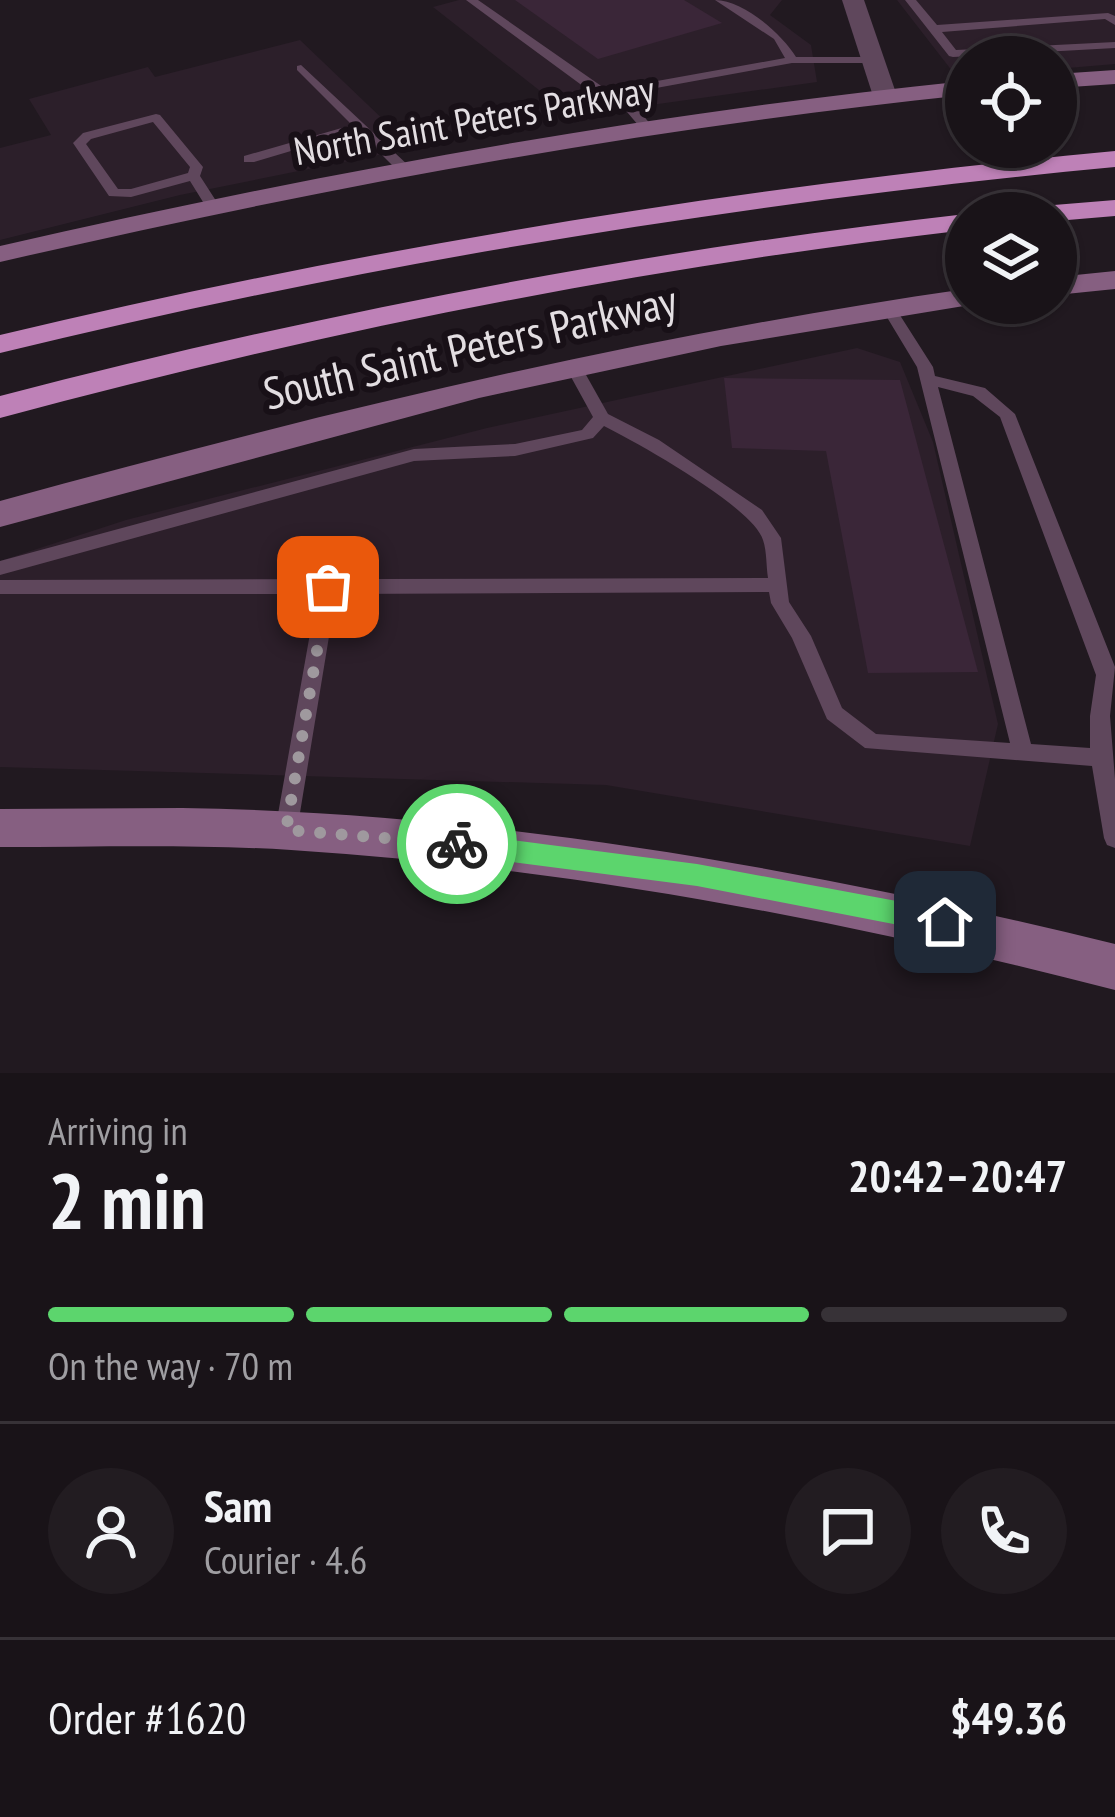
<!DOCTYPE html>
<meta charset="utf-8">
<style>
body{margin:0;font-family:"PT Sans Narrow",sans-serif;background:#221c21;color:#f1f3f6;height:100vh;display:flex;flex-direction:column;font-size:45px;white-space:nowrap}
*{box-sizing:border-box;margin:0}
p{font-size:39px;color:#9f9ea2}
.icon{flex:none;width:66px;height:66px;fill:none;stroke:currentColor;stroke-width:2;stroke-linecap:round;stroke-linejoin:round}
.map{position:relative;height:1073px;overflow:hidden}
.drawer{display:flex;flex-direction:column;background:#191318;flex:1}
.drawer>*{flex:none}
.tools{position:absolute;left:945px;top:36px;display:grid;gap:24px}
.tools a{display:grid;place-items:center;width:132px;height:132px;border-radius:50%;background:#191318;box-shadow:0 3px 9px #0004,0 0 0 3px #373237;font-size:60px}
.pin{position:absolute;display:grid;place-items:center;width:102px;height:102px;color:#fff;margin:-51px;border-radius:24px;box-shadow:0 6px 18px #0006}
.courier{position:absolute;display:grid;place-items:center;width:120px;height:120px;margin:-60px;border:9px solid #5cd56d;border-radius:50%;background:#fff;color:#222;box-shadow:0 3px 15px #0007}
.overview em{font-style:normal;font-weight:700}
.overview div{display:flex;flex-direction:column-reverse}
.overview{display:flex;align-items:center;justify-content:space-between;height:204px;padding:0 48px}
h1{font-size:78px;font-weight:700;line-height:90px}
.bar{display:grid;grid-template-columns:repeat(4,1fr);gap:18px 12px;align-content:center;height:144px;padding:0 48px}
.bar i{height:15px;border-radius:9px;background:#373237}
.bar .current{background:#5cd56d}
.bar p{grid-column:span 4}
.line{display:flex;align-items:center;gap:30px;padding:0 48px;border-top:3px solid #373237}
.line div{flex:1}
.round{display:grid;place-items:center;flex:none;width:126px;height:126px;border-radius:63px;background:#221c21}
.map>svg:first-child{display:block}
.built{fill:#2c1f2a}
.building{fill:#3a2638}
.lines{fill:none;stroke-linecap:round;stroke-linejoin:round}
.lane{fill:#5f475c;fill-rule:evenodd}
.street{fill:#5f475c;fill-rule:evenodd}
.secondary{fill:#865f81;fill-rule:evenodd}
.highway{fill:#be81b7;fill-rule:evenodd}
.route{fill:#5cd56d}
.done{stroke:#9f999e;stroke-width:12;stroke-dasharray:0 21.6}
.labels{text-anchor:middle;stroke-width:12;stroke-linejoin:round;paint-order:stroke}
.far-street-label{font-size:39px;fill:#e3dee2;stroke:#181017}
.street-label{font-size:45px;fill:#e3dee2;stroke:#181017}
</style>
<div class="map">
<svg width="1115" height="1073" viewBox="0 0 1115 1073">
<rect width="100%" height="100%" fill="#211920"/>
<g class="built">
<path d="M 459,0 L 782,0 L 770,15 L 811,45 L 817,82 L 572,116 L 433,7 Z"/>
<path d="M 897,0 L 1115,0 L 1115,64 L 1056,69 L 1056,57 L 966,57 L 966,76 L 956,76 Z"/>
<path d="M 300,40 L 413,148 L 180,195 L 0,240 L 0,148 L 51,135 L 29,99 L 148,67 L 155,77 Z"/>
<path d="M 857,348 L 900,362 L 933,442 L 998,724 L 970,846 L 606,785 L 0,767 L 0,561 L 126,520 L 487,428 Z"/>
</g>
<g class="building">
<path d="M 515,0 L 684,0 L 722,23 L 598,59 Z"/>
<path d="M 724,378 L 900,380 L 978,672 L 868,673 L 826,451 L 732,448 Z"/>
</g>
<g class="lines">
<g class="lane">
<path d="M 466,0 L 478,0 L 607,90 L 785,58 L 774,39 L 715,0 C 743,0 781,33 796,57 L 874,57 L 880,60 L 874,63 L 792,63 L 618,95 L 630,100 L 652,126 L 654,129 L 648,133 L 644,132 L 622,106 L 591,92 Z"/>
<path d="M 905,0 L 916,0 L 937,25 L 1108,13 L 1115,16 L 1115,25 L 1105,19 L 942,32 L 956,50 L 1115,42 L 1115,48 L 953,57 L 949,56 Z"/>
<path d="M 301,65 L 410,167 L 410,173 L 400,173 L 358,131 L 254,162 L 244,162 L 244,156 L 352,125 L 297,70 L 297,66 Z"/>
<path d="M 156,114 L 160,115 L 203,167 L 200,176 L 220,207 L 218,210 L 208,210 L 190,181 L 131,197 L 109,196 L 73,143 L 83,133 ZM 153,122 L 190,167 L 188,173 L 131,189 L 118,189 L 86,144 L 91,139 Z"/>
<path d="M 889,305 L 896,309 L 933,367 L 935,376 L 985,388 L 1015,414 L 1115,667 L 1110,716 L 1115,779 L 1115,848 L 1107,845 L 1104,838 L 1092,766 L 865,748 L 827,719 L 792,638 L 771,603 L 769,592 L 336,594 L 297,831 L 294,838 L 286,841 L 278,838 L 275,831 L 317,594 L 0,594 L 0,580 L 768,578 C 766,566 767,552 763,540 C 753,507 638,443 604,426 L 593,438 L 515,456 L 414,461 L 0,575 L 0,561 L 414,449 L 515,444 L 582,430 L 593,417 L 565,366 L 573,361 L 581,366 L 608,414 L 659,440 L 762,510 L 781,538 L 789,602 L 811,636 L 842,708 L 876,734 L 1010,743 L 917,367 L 882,309 ZM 938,387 L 973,396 L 1000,417 L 1096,675 L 1090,716 L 1090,748 L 1031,744 Z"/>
</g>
<path class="street" d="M 842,0 L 864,0 L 897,96 L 893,101 L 877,101 L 873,96 Z"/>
<g class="secondary">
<path d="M 1115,70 L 1115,84 L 1056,88 L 1056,74 Z"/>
<path d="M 966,81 L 966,95 C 640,129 319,188 0,262 L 0,246 C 320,173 640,114 966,81 Z"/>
<path d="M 1115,271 L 1115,289 L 1056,295 L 1056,277 Z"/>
<path d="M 966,289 L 966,303 L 976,304 L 721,346 L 479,398 L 0,527 L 0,501 C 319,413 638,336 966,289 Z"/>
<path d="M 182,808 C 498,813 809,869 1115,944 L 1115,990 C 844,920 571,868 291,850 C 194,844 97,847 0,847 L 0,809 Z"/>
</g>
<g class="highway">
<path d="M 1115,151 L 1115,167 C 738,203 368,263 0,353 L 0,335 C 368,247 738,187 1115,151 Z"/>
<path d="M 1115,200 L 1115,216 L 1056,221 L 1056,213 L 1040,213 L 1054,205 Z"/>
<path d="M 966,214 L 966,230 C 638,268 319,332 0,418 L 0,396 C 319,313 639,251 966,214 Z"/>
</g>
</g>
<path class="route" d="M 457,833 L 697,864 L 945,910 L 957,922 L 945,934 L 697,886 L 457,855 L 445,844 Z"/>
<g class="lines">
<path class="done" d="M 328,587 L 286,830 L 457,844"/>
</g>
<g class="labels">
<g class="far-street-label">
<text transform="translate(474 120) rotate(-10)" y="14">North Saint Peters Parkway</text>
</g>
<g class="street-label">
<text transform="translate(470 347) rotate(-13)" y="16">South Saint Peters Parkway</text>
</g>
</g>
</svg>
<div class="tools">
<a><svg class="icon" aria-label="locate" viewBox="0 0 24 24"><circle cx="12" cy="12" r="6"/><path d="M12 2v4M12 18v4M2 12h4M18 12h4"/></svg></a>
<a><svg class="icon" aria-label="layers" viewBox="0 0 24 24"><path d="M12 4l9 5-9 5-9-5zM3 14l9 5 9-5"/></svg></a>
</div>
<div class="pin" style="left:328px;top:587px;background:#ea580c"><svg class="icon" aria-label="bag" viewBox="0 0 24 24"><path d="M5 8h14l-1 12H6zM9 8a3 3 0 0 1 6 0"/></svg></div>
<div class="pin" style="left:945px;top:922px;background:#1f2937"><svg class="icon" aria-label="home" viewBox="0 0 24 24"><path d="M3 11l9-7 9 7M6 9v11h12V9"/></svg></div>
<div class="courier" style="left:457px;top:844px"><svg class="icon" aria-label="bike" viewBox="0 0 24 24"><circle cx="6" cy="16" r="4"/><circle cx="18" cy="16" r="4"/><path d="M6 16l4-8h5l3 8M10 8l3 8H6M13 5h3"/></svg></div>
</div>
<section class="drawer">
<div class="overview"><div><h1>2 min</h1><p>Arriving in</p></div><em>20:42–20:47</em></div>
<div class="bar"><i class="current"></i><i class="current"></i><i class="current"></i><i></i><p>On the way · 70 m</p></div>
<div class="line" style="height:216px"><a class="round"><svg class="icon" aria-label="person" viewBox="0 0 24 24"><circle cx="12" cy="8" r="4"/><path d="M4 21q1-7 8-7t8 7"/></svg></a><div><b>Sam</b><p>Courier · 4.6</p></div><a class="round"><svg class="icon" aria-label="chat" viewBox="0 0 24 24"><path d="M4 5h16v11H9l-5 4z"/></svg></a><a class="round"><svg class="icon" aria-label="phone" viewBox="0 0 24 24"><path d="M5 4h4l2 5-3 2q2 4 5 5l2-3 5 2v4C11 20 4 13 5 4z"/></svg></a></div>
<div class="line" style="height:156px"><div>Order #1620</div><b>$49.36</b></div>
</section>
